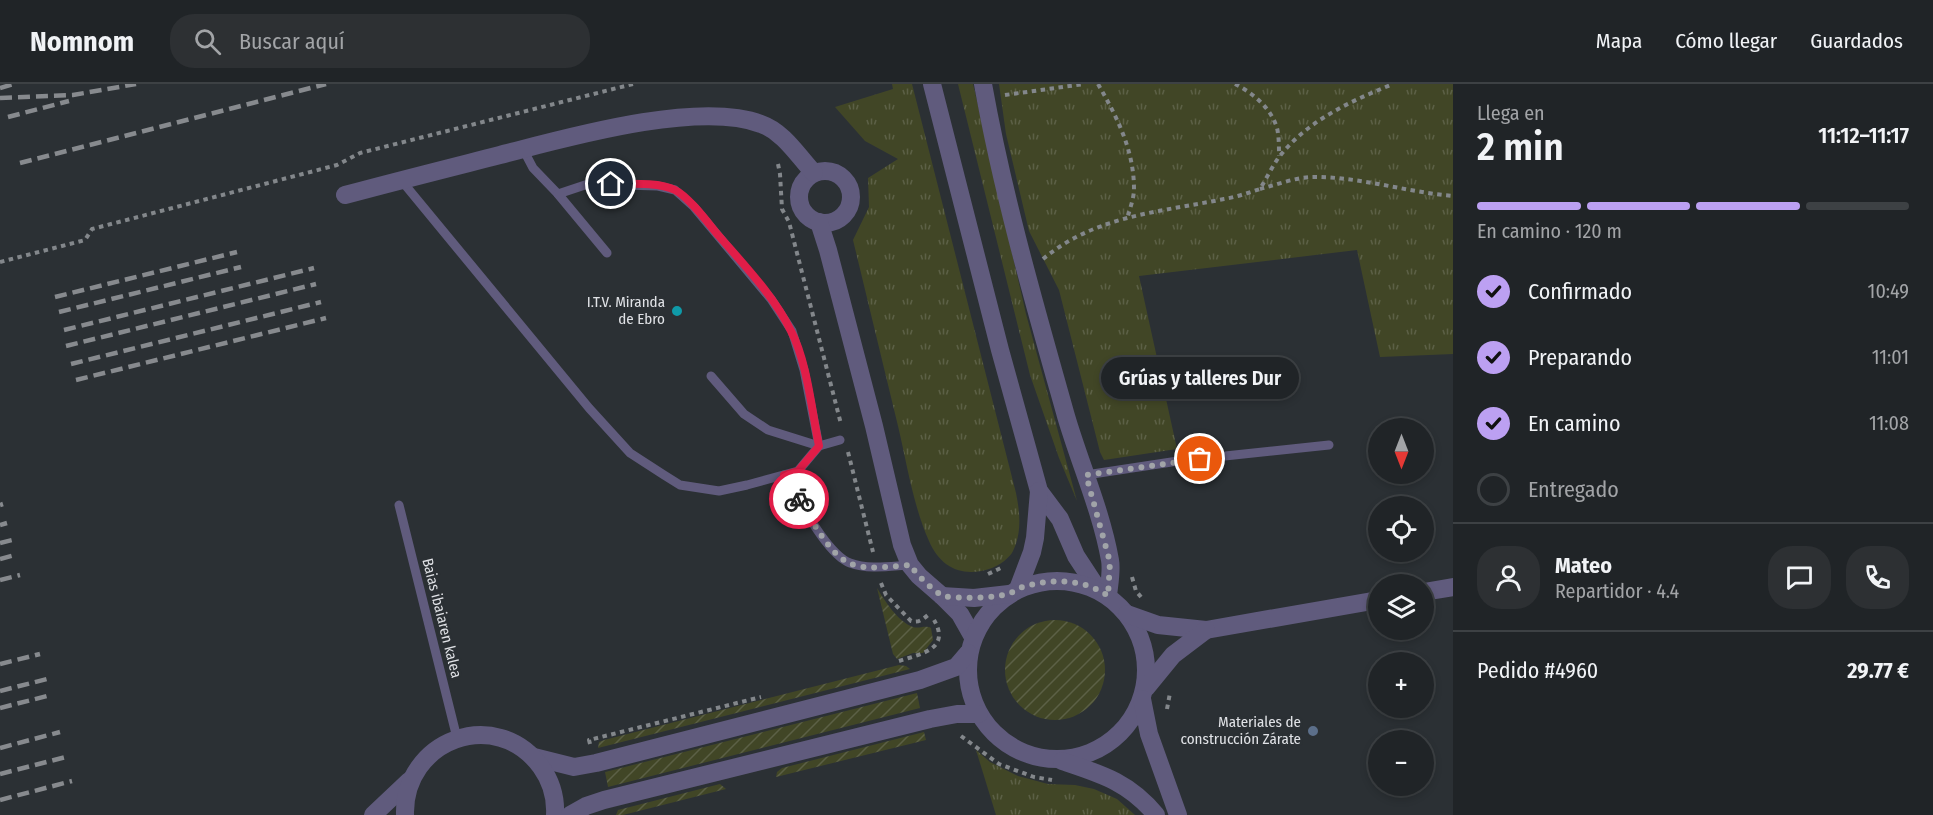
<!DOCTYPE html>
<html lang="es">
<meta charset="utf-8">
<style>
body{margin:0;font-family:"Fira Sans Condensed",sans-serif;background:#2d3033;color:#f1f3f6;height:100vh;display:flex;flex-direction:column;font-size:22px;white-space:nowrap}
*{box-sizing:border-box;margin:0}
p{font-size:20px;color:#a2a4a7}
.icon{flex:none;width:33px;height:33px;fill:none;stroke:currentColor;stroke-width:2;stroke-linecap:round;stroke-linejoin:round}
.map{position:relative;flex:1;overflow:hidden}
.panel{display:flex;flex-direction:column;background:#202427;width:480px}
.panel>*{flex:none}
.needle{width:39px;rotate:180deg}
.fabs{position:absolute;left:1368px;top:334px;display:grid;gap:12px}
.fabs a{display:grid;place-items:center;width:66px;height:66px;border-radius:50%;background:#202427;box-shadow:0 3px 9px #0003,0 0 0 2px #3d4144;font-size:30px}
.pin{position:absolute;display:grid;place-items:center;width:51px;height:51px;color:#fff;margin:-26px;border:3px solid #fff;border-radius:50%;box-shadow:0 2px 6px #0007}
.courier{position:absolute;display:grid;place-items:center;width:60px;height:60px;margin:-30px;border:4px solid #e11d48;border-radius:50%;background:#fff;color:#222;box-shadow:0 2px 8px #0007}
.bubble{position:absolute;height:42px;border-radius:21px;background:#202427;box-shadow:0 3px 9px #0003,0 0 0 2px #3d4144;font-size:20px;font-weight:600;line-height:42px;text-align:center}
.summary em{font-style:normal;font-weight:600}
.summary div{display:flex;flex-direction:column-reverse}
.summary{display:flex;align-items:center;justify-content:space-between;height:102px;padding:0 24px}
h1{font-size:39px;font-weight:600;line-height:45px}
.bar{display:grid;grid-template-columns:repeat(4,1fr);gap:9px 6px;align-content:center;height:72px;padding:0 24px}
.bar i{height:8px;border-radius:4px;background:#3d4144}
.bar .current{background:#bca0f2}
.bar p{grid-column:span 4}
.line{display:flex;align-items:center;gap:15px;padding:0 24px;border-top:2px solid #3d4144}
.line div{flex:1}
.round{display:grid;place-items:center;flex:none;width:63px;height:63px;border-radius:24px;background:#2d3033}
ol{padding:0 24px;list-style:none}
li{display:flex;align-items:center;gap:18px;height:66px}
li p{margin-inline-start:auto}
li .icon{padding:6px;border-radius:50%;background:#bca0f2;color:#111;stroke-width:4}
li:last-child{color:#a2a4a7}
li i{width:33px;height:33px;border:3px solid #3d4144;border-radius:50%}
header{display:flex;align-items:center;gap:36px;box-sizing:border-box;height:84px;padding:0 30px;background:#202427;border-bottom:2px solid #3d4144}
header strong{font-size:28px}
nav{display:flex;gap:33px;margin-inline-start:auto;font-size:21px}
.search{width:420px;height:54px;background:#2d3033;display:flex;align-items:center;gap:15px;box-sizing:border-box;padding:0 21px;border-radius:24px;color:#a2a4a7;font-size:22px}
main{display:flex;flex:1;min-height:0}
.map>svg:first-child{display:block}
.grass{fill:url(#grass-tufts)}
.garden{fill:url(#garden-furrows)}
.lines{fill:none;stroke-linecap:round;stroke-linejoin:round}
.path{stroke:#83878b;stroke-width:4;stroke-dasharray:4.5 4.5;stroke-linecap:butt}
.lane{stroke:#605b7d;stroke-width:9}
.street{stroke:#605b7d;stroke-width:18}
.rail{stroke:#878a8e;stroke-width:4.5;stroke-dasharray:12 6;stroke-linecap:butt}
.done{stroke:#a1a4a8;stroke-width:6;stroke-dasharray:0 10.8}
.route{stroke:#e11d48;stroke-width:8}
.culture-dot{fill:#0f9aa8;stroke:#2b3034;stroke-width:2}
.service-dot{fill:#5c6f8a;stroke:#2b3034;stroke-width:2}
.labels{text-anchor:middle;stroke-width:5;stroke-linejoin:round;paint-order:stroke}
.poi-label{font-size:15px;fill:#e0e2e6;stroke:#2b3034;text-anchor:end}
.street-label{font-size:15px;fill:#e0e2e6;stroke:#2b3034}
</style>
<header>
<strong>Nomnom</strong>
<div class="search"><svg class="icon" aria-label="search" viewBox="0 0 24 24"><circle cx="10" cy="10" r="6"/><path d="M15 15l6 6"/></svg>Buscar aquí</div>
<nav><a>Mapa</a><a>Cómo llegar</a><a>Guardados</a></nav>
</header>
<main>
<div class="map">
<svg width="1453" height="731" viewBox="0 0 1453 731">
<defs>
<pattern id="grass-tufts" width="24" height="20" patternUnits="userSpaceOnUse" patternTransform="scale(1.5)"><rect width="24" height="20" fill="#414626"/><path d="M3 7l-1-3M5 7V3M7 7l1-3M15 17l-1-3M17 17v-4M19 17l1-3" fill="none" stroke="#5c6046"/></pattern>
<pattern id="garden-furrows" width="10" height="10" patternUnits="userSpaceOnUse" patternTransform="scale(1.5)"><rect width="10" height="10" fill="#414626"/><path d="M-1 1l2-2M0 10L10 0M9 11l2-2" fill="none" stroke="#5c6046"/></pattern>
</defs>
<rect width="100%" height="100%" fill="#2b3034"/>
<g class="grass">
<path d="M 892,0 L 912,0 L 1016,409 C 1020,429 1022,448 1013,467 C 1009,475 999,481 992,484 C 964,494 941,485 929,457 C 913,421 907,380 898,342 C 883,280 868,218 853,156 L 869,123 L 868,94 L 898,75 L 865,57 L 835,23 L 893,5 Z"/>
<path d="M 958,0 L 973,0 L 1026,230 L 1077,417 L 1059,374 L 1030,291 Z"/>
<path d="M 999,0 L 1453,0 L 1453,270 L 1380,273 L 1357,166 L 1139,192 L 1177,365 L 1104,376 L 1100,368 L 1059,206 L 1029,147 L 1006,50 Z"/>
<path d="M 976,666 L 990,678 L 1018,692 L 1048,700 L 1075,701 L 1094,705 L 1117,715 L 1135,731 L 996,731 Z"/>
</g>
<g class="garden">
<path d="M 877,504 C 885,517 897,537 913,543 C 919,545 925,541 931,544 L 933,556 L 923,569 L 913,569 L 897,575 L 893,570 Z"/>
<circle cx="1055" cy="586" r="50"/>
<path d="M 899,581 L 906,582 L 910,585 L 598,664 L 599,658 L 604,656 Z"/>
<path d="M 917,609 L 920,624 L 608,703 L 605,688 Z"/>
<path d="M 924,648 L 926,656 L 776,693 L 777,688 L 782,684 Z"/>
<path d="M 720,700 L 726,705 L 623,731 L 616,731 L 618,726 Z"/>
</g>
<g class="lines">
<g class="path">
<path d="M 1098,0 C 1117,33 1134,66 1134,105 C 1134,114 1130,124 1128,132"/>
<path d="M 1235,0 C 1253,9 1271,24 1277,44 C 1279,52 1279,63 1279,72"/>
<path d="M 1005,11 L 1084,0"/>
<path d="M 778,80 L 780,90 L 782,125 L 789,138 L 841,340"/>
<path d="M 1260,105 C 1276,101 1294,94 1310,93 C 1358,92 1405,108 1453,112"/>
<path d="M 1043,175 C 1096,131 1161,128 1224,115 C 1236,113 1248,109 1260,105 C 1266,95 1272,83 1279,73 C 1308,36 1351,17 1393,0"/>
<path d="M 0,178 L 85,156 L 92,145 L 337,81 L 360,69 L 633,0"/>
<path d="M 848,368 L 873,468"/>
<path d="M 988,490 L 1003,483"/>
<path d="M 1132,493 L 1136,507 L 1141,513"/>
<path d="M 881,499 L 886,511 L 911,537 C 918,539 922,536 928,531"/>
<path d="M 899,577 C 921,570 951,565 934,536"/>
<path d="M 1167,625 L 1170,609"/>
<path d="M 961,652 L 999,680 L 1034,693 L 1052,696"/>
<path d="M 590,660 L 589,656 L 761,613"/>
</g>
<g class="lane">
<path d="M 523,65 L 533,84 L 558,110"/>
<path d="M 401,96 L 589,324 L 630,369 L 664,391 L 680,401 L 719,407 L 747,401 L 798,387 L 819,362"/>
<path d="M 607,169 L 558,110 L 588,100 L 658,102 L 675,106 L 694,123 L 771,215 L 792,247 L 804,286 L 819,362"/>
<path d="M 711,292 L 744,330 L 768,346 L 819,362 L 840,356"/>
<path d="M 784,391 C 798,413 826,470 850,479 C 869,486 891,482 910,481"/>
<path d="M 1086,391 L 1178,377 L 1329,361"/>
<path d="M 399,421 L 457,654"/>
</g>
<g class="street">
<path d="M 932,0 L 1000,266 L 1039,407 L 1060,435 L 1076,472 L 1097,504"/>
<path d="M 983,0 C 1003,112 1035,222 1066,332 C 1080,380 1101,426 1110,476 C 1112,487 1109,501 1108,512"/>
<circle cx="825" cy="113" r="26"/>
<path d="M 345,111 C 397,97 449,84 500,71 C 566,54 698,16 761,40 C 784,48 798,72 814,89"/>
<path d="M 819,138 L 828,166 L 874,342 L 902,461 L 910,481 L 919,492 L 942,512 L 960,530 L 973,553"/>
<circle cx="1057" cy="586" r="89"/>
<path d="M 1018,505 L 1032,468 L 1035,454 L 1039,407"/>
<path d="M 1424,508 L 1453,503"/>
<path d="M 942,512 L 974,514 L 1009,510"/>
<path d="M 1127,530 L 1158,541 L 1206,546 L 1378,516"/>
<path d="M 1146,604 L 1173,571 L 1206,546"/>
<path d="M 1142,615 L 1149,650 L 1178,731"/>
<path d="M 534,673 L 574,683 L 596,679 L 920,596 L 956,583 L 968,569"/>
<path d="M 1062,677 C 1101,690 1129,698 1156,731"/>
<path d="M 373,731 L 409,697"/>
<path d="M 405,731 C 403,656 496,621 541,683 C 551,697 556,713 555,731"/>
<path d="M 570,731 L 586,722 L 604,716 L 930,635 L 957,630 L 979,630"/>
</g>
<g class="rail">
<path d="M 0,4 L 14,0"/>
<path d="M 0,14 L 73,11 L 136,0"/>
<path d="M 8,33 L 69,17"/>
<path d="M 20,79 L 326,0"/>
<path d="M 55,213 L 237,168"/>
<path d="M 59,228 L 241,183"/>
<path d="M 64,246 L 314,184"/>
<path d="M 66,262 L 316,200"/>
<path d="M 71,280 L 321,218"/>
<path d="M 76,296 L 326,234"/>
<path d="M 0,421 L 3,420"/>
<path d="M 0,441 L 7,439"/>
<path d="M 0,459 L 12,456"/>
<path d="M 0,475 L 15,471"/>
<path d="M 0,496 L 20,491"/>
<path d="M 0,580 L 40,570"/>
<path d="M 0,607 L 47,595"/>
<path d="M 0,624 L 51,611"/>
<path d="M 0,664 L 60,648"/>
<path d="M 0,690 L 66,673"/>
<path d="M 0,716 L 72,697"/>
</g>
</g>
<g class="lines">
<path class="done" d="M 799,415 C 811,434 828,469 849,479 C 865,487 892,482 910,481 C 917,490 933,508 944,512 C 956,515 995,514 1008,510 C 1012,509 1016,506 1020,504 C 1048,494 1083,494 1108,512 L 1110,478 L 1086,391 L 1200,375"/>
<path class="route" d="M 611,100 C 629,100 659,98 675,106 C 689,113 708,139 719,152 C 744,181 774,212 791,247 C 807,277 812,328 819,362 L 798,387 L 784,391 L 799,415"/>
</g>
<circle class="culture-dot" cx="677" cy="227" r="6"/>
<circle class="service-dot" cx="1313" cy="647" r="6"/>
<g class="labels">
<g class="poi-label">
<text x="665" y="223">I.T.V. Miranda<tspan x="665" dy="17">de Ebro</tspan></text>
<text x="1301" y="643">Materiales de<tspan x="1301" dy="17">construcción Zárate</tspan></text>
</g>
<g class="street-label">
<text transform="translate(442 534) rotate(76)" y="5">Baias ibaiaren kalea</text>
</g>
</g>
</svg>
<div class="fabs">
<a><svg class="needle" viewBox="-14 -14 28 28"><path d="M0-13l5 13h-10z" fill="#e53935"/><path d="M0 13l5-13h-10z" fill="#a2a4a7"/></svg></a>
<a><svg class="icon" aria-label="locate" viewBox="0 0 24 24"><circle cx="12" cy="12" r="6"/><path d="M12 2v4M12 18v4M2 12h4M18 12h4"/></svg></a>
<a><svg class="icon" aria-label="layers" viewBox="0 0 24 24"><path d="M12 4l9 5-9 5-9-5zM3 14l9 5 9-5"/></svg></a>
<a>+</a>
<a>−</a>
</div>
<div class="pin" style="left:1200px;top:375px;background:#ea580c"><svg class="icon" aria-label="bag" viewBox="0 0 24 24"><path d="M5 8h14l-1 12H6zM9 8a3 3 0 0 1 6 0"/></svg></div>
<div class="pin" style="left:611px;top:100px;background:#1f2937"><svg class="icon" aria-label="home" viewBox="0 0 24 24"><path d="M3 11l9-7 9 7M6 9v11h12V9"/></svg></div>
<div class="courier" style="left:799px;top:415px"><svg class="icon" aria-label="bike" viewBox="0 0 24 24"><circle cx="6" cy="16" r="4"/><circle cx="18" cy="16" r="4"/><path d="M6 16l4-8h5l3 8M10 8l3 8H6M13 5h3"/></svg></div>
<div class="bubble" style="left:1101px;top:273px;width:198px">Grúas y talleres Dur</div>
</div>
<section class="panel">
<div class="summary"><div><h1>2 min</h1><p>Llega en</p></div><em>11:12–11:17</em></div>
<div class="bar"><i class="current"></i><i class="current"></i><i class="current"></i><i></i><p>En camino · 120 m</p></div>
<ol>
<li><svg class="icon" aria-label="check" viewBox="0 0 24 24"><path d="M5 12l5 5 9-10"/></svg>Confirmado<p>10:49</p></li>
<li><svg class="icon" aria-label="check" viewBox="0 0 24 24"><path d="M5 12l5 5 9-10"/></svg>Preparando<p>11:01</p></li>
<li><svg class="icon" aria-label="check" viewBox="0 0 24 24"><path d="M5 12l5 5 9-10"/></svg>En camino<p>11:08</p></li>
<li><i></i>Entregado</li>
</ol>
<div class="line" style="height:108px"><a class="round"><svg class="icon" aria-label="person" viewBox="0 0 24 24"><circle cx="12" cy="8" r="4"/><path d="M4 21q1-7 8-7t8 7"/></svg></a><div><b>Mateo</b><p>Repartidor · 4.4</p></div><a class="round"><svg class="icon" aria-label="chat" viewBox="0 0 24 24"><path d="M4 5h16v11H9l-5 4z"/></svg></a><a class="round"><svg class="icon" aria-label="phone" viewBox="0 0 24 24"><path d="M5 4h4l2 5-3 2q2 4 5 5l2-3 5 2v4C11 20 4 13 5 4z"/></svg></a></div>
<div class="line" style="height:78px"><div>Pedido #4960</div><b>29.77 €</b></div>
</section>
</main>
